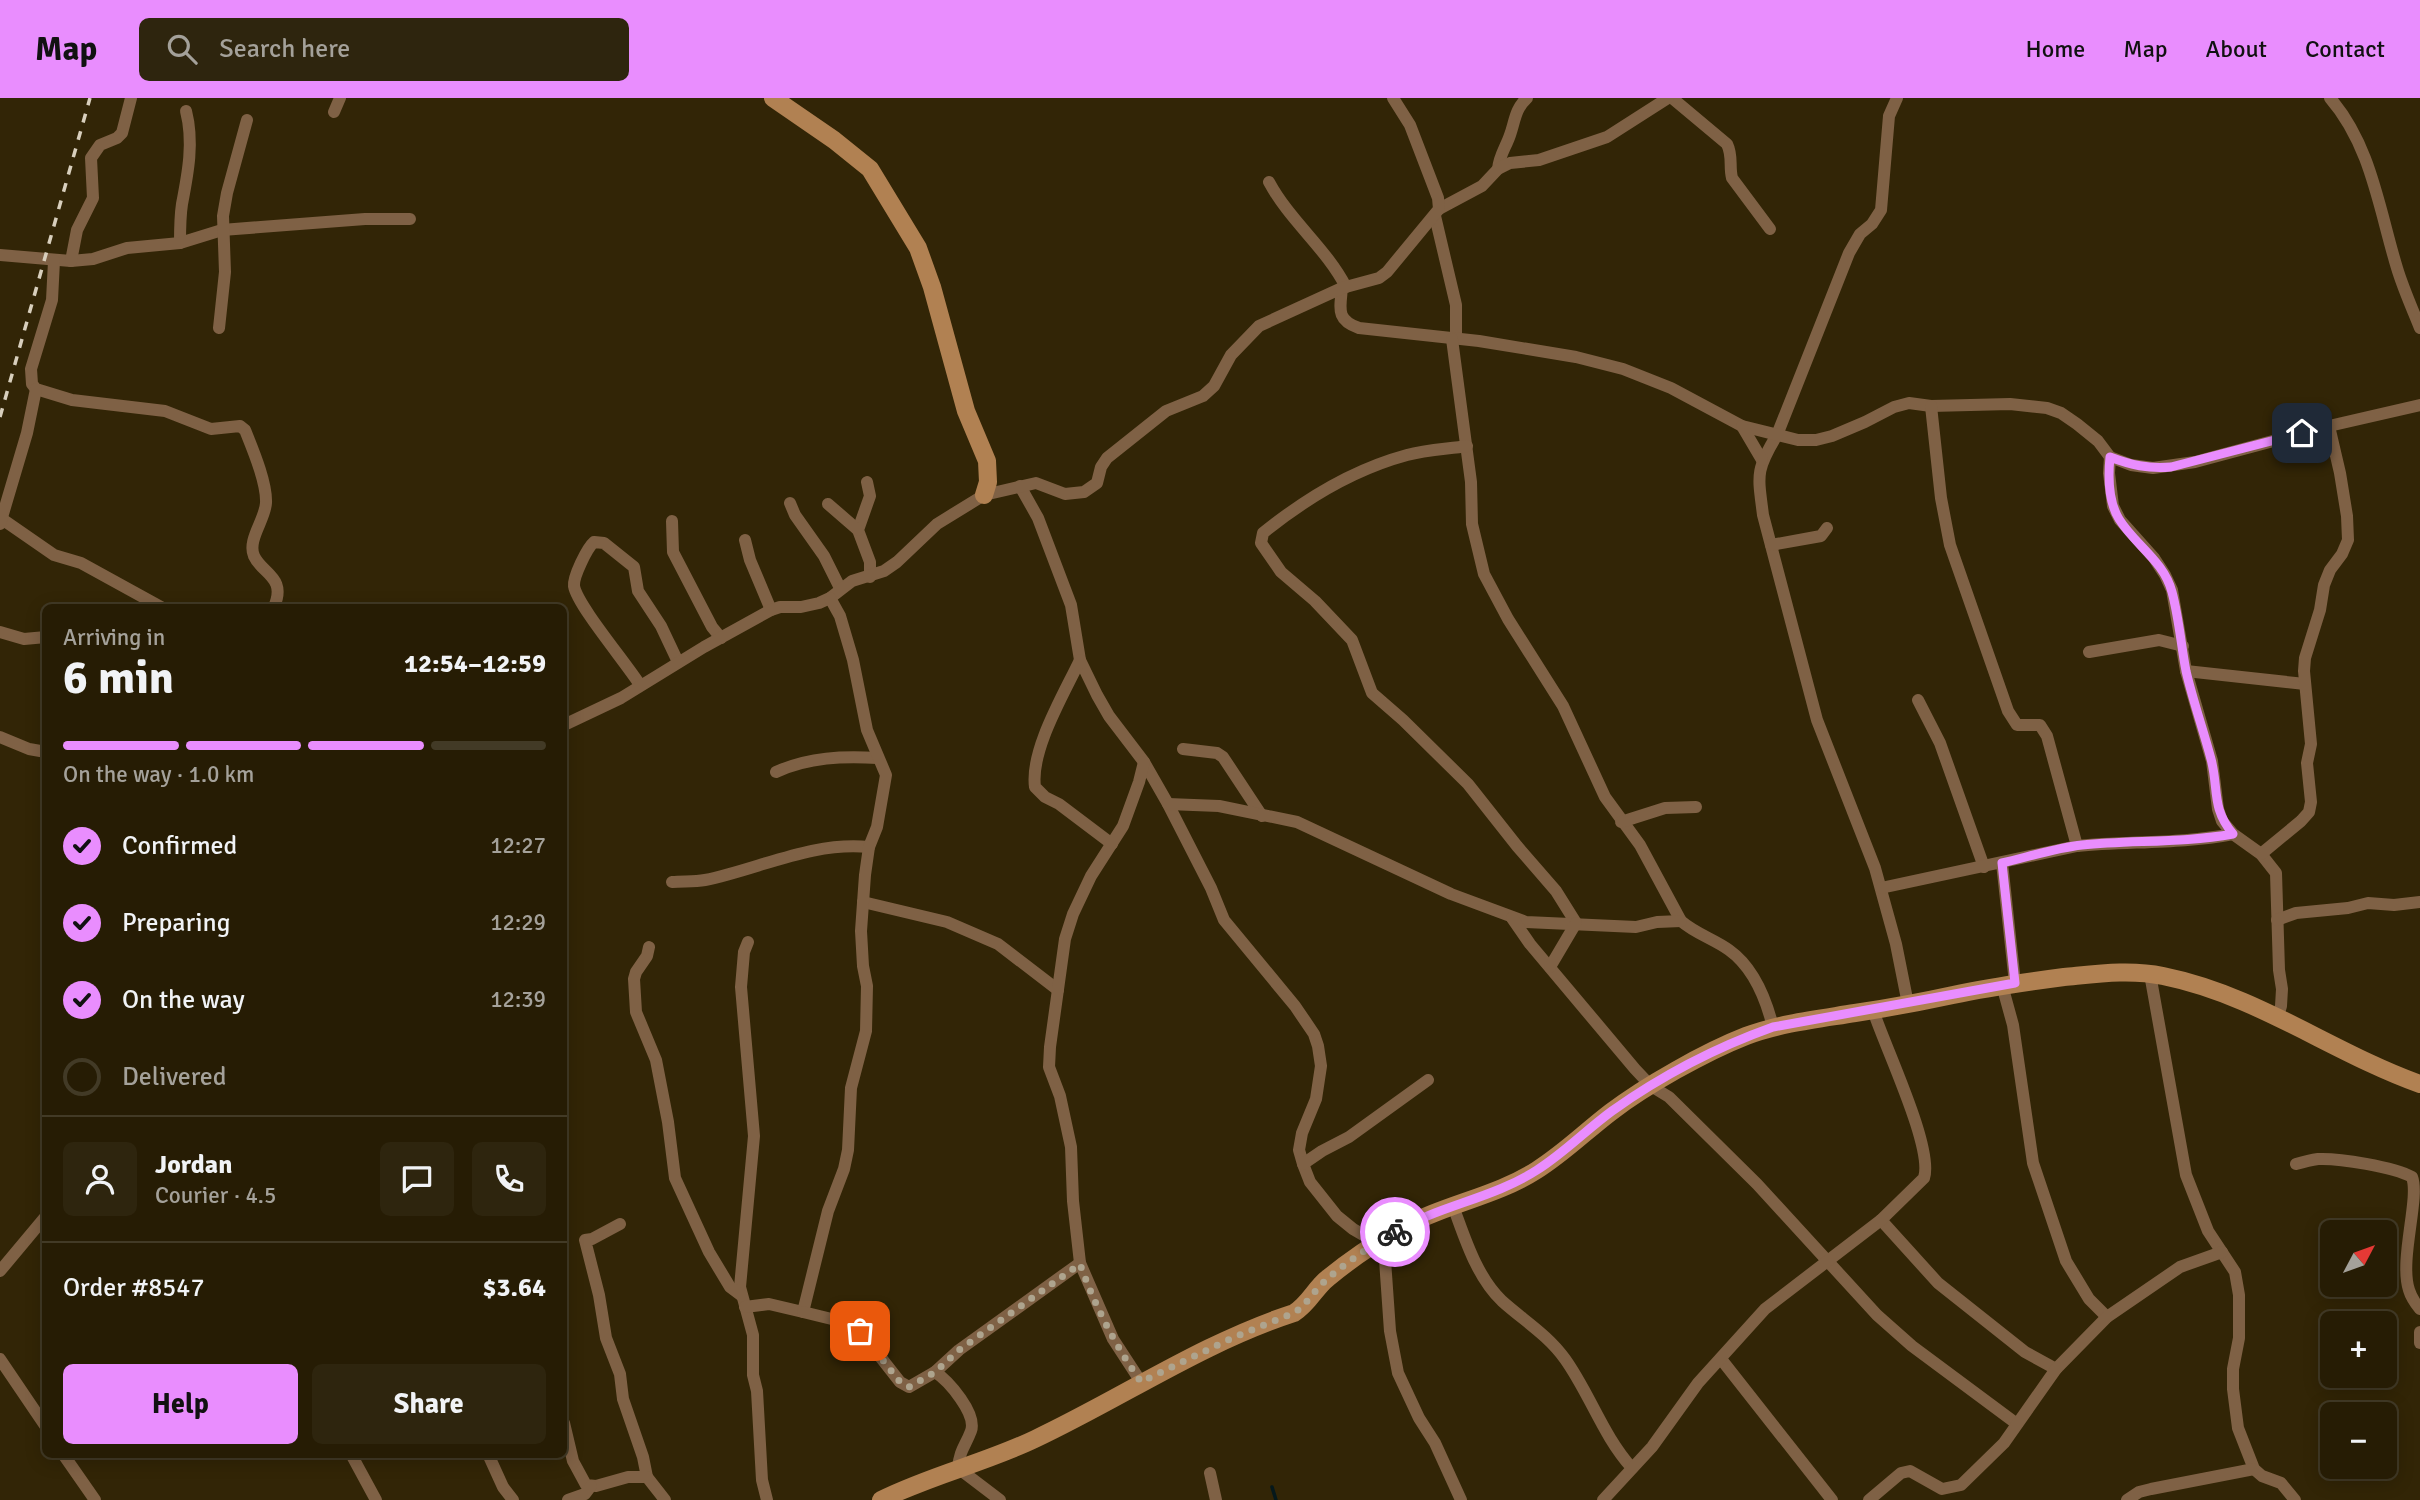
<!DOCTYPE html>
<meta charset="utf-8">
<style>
body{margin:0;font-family:Signika,sans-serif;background:#2e250e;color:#f1f3f6;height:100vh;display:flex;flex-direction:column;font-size:26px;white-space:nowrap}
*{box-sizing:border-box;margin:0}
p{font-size:23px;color:#a4a19a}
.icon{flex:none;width:38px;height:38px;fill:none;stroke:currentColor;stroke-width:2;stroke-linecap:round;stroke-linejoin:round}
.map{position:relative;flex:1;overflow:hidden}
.panel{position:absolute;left:42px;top:506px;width:525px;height:854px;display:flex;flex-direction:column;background:#261c04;border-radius:10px;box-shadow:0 4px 18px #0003,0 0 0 2px #423a26}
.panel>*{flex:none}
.needle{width:46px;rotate:49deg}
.tools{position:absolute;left:2320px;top:1122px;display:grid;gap:14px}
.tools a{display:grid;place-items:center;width:77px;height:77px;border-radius:10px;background:#261c04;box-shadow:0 4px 18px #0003,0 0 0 2px #423a26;font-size:35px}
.pin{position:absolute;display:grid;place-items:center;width:60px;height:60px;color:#fff;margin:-30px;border-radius:14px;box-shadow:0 4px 10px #0006}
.courier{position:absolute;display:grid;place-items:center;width:70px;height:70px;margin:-35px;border:5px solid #e98dfe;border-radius:50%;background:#fff;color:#222;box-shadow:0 2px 9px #0007}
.head em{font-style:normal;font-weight:700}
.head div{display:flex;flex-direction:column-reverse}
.head{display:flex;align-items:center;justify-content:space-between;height:119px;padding:0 21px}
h1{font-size:46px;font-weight:700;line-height:52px}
.bar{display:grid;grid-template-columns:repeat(4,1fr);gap:10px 7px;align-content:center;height:84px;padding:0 21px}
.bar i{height:9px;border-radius:5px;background:#423a26}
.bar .selected{background:#e98dfe}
.bar p{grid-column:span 4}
.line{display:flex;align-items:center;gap:18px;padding:0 21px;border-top:2px solid #423a26}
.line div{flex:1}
.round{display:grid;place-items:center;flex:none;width:74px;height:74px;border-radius:10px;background:#2e250e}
ol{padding:0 21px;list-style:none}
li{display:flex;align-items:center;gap:21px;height:77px}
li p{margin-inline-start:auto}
li .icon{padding:7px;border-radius:50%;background:#e98dfe;color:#111;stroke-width:4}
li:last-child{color:#a4a19a}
li i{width:38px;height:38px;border:4px solid #423a26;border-radius:50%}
.primary-button{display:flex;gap:14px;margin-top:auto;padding:14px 21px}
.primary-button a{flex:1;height:80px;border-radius:10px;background:#e98dfe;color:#111;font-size:28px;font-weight:700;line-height:80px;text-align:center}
.primary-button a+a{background:#2e250e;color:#f1f3f6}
header{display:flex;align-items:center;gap:42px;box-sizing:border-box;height:98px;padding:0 35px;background:#e98dfe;color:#111}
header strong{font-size:33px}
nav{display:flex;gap:38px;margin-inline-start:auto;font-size:24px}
.search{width:490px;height:63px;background:#2e250e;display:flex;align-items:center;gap:18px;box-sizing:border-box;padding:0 24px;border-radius:10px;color:#a4a19a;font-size:26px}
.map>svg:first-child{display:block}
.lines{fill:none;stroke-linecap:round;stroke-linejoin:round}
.stream{stroke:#05181b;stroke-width:3.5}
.street{stroke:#7f6145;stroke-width:12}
.secondary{stroke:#b18152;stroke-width:18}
.rail{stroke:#d8cfbd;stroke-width:3.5;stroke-dasharray:9 9;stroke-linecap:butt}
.done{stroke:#aea48e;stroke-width:7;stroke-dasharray:0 12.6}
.route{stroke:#e98dfe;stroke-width:9}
</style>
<header>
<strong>Map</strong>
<div class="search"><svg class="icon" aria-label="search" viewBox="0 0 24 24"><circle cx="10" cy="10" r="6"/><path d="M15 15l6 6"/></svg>Search here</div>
<nav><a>Home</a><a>Map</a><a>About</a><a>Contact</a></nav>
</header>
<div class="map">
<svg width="2420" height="1402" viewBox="0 0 2420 1402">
<rect width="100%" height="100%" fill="#322506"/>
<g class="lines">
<path class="stream" d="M 1272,1389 L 1276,1402"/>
<g class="street">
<path d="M 1672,0 L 1727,46 C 1733,58 1729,68 1732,80 L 1770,131"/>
<path d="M 1897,0 L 1889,18 L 1881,112 L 1872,126 L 1860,136 L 1849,155 L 1777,337 C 1755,373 1758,377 1763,417 L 1817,622 L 1875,770 L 1896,846 L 1908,906"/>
<path d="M 2330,0 C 2371,47 2379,111 2397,170 C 2403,190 2412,210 2420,230"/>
<path d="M 334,14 L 340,0"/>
<path d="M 1498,71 C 1499,58 1506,49 1510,37 C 1515,23 1515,11 1527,0"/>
<path d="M 1269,84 C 1290,123 1326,150 1346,189"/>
<path d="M 1439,111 L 1482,88 L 1498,71 L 1510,65 L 1539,62 L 1607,39 L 1668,0"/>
<path d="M 1435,118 L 1456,207 L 1456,241"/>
<path d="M 180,145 C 180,133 180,119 182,106 C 188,75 194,44 186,13"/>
<path d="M 0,157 L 71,163 L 93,161 L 127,150 L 180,145 L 222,132 L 365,121 L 410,121"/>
<path d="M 54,163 L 52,202 L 31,271 L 32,286 L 36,291 L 72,302 L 165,313 L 211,331 L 240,328 L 245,332 C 253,352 267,385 266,405 C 265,422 247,442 254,458 C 262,476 287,479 274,509"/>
<path d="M 71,163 L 77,132 L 93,100 L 91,60 L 100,47 L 117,40 L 122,35 L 131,0"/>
<path d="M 1342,190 C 1340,211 1336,222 1359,230 L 1479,243 L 1576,259 L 1623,271 L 1671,290 L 1742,328 L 1798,342 L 1816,342 L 1832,338 L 1865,324 L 1894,309 L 1909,305 L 1931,308 L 2010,306 L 2047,310 L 2061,315 L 2077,326 L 2098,343 L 2110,359 L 2131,367 L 2153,370 L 2195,364 L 2329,328 L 2420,307"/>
<path d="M 219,230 L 225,174 L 223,118 L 227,95 L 247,22"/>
<path d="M 1452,241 L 1471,384 L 1472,426 L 1484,476 L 1508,521 L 1563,608 L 1605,699 L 1640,747 L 1681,823 C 1696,836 1714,841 1729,852 C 1753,869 1766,901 1773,929"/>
<path d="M 1742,328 L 1762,362"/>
<path d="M 1467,348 C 1447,351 1426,352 1407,357 C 1355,371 1305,401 1263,435 L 1261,445 L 1281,474 L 1315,503 L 1352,542 L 1372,595 L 1403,622 L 1468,686 L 1517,748 L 1556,793 L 1576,825"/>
<path d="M 2110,359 L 2109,375 L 2113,408 L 2120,422 L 2154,460 L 2165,477 L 2172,492 L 2186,573 L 2212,663 L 2218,711 L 2222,723 L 2233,736 L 2261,756 L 2276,775 L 2279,872 L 2282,891 L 2281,908 L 2278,918"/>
<path d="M 867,384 L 870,398 L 858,432 L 870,464 L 870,479"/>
<path d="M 1020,388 L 1038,420 L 1071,507 L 1080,562 L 1097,597 L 1109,618 L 1144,664 L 1168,706 L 1211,790 L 1224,822 L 1295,908 L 1314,936 L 1318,948 L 1321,968 L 1316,1001 L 1302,1035 L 1299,1052 L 1303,1066 L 1310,1084 L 1337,1118 L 1353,1131 L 1377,1145 L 1381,1150 L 1385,1162 L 1390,1233 L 1398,1275 L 1419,1320 L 1435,1345 L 1461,1402"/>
<path d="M 790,405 L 795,417 L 824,458 L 840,490"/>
<path d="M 828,406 L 858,432"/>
<path d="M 2,421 L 54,457 L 81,465 L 161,509"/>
<path d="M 672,423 L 673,454 L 712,529 L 721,540"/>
<path d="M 0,426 L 27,335 L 36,291"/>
<path d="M 745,442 L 750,462 L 771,512"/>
<path d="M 1771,447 L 1821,438 L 1827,430"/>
<path d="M 0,534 L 24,541 L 46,539"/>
<path d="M 2089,554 L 2159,542 L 2183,548"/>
<path d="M 1080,562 C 1064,596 1030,652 1035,689 L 1045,699 L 1059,706 L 1112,746"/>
<path d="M 2186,573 L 2305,586"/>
<path d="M 640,587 C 627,566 577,507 574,488 C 573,479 587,450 594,444 L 604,445 L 634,469 L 638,493 L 661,528 L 678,564"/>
<path d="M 1918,602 L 1940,645 L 1984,769"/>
<path d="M 564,627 L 621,600 L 704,549 L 771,512 L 780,509 L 801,509 L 819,505 L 830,500 L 852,483 L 884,473 L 897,464 L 937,426 L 984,397 L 1036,385 L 1065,396 L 1084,394 L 1097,385 L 1101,369 L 1107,360 L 1166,313 L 1203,298 L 1214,288 L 1231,257 L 1259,228 L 1342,190 L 1379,180 L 1387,174 L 1439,111 L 1438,100 L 1410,27 L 1393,0"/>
<path d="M 0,639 L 29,651 L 46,654"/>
<path d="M 1183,651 L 1217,655 L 1223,659 L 1262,718"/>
<path d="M 776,674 C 809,659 843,658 878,660"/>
<path d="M 1168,706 L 1219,708 L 1297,724 L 1451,796 L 1526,824 L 1636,829 L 1657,824 L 1681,823"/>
<path d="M 1621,724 L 1665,710 L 1696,709"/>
<path d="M 2077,748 C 2129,743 2181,746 2233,736"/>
<path d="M 2261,756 L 2301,723 L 2309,714 L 2311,704 L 2307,665 L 2311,646 L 2304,573 L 2305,560 L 2320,512 L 2324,487 L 2330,472 L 2342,456 L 2348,442 L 2347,418 L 2340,375 L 2329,328"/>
<path d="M 2002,765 L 2015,885"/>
<path d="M 672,784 C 683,783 694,784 705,782 C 759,771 813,743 869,749"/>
<path d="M 1881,790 L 2077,748 L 2047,638 L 2040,627 L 2017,627 L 2008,613 L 1950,447 L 1941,400 L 1931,308"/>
<path d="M 863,804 L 947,824 L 998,846 L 1058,892"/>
<path d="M 1512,820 L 1530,846 L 1635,971 L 1651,988 L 1669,999 L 1757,1086 L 1877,1217 L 1912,1248 L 2017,1326"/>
<path d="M 2277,822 L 2296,815 L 2348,810 L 2368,805 L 2394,807 L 2420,804"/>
<path d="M 748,844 L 744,854 L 741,889 L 754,1038 L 740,1189 L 753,1237 L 753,1277 L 757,1293 L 762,1382 L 767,1402"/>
<path d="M 649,849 L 647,858 L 636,874 L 634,881 L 636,914 L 656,962 L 668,1024 L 675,1080 L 709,1154 L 730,1189 L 742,1198"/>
<path d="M 1550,869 L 1576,825"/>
<path d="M 2150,876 L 2186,1077 L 2208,1133 L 2235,1174 L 2239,1197 L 2239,1240 L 2233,1271 L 2233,1291 L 2238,1330 L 2254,1371 L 2262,1378 L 2281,1385 L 2295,1402"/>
<path d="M 2002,887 L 2013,927 L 2033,1065 L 2066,1163 L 2089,1201 L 2107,1219"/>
<path d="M 1303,1066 L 1322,1053 L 1349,1039 L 1428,982"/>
<path d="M 2296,1066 C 2303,1064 2311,1062 2318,1061 C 2339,1060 2394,1069 2412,1079 C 2420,1100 2399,1162 2409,1192 C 2411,1199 2416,1206 2420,1211"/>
<path d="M 1453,1108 C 1465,1140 1476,1178 1502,1203 C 1523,1222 1548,1237 1565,1261 C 1590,1296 1603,1338 1632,1370"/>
<path d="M 1881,1122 L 1938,1185 L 2025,1254 L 2056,1271"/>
<path d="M 620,1126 L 592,1141 L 585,1142 L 599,1197 L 606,1240 L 620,1276 L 623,1301 L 643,1359 L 647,1379"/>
<path d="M 0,1173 L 46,1118"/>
<path d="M 745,1209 L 769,1206 L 803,1214 L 828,1113 L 844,1071 L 848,1052 L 851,990 L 866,933 L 867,888 L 863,868 L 861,833 L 865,777 L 869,749 L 877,729 L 886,677 L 867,632 L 853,562 L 840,518 L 830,500"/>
<path d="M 803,1214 L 848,1225 L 860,1233 L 900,1284 L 909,1289 L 935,1274"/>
<path d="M 2420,1234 L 2420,1245"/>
<path d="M 0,1261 L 46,1329"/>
<path d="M 1721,1261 L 1832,1402"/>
<path d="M 1141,1284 L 1113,1241 L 1080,1165 L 1073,1103 L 1071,1049 L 1060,998 L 1049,969 L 1050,949 L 1065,841 L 1073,816 L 1091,778 L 1123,728 L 1139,684 L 1144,664"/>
<path d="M 564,1325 L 573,1363 L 586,1387 L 596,1388 L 628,1379 L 647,1379 L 665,1402"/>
<path d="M 63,1356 L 95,1402"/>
<path d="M 351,1356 L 376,1402"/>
<path d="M 488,1356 L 503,1389 L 513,1402"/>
<path d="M 1210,1375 L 1216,1402"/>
<path d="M 568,1402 L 585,1396 L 591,1388"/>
<path d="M 1000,1402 L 958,1370 C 960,1351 965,1349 971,1333 C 977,1316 949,1283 935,1274 L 959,1252 L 1080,1165"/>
<path d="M 1603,1402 L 1652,1349 L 1698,1285 L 1765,1211 L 1881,1122 L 1924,1080 C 1934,1050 1884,947 1873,912"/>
<path d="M 1869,1402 L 1901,1375 L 1910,1373 L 1942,1391 L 1961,1387 L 2004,1345 L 2056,1271 L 2107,1219 L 2180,1169 L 2222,1154"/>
<path d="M 2127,1402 L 2139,1394 L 2151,1391 L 2254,1371"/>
</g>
<g class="secondary">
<path d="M 773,0 L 834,42 L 870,71 L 918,150 L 932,189 L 966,313 L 987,363 L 988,384 L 984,397"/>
<path d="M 881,1402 C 931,1377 985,1365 1035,1341 C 1122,1300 1202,1245 1294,1215 C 1309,1206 1315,1190 1328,1180 C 1351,1161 1375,1145 1400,1131 C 1444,1106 1495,1099 1537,1072 C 1564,1055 1586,1033 1611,1014 C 1645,988 1705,954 1746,938 C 1781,925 1818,921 1855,915 C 1888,910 1921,904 1953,897 C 1990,889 2026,884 2064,879 C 2096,876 2130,871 2163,878 C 2257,897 2331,954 2420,986"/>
</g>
<path class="rail" d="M 0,319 L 90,0"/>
</g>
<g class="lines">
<path class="done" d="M 860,1233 L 900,1284 L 909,1289 L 935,1274 L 959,1252 L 1080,1166 C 1095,1208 1115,1247 1141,1284 L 1232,1240 L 1294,1215 C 1307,1206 1314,1193 1325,1183 C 1346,1164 1371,1148 1395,1134"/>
<path class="route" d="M 1395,1134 C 1440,1107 1492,1101 1537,1072 C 1564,1055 1586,1032 1612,1013 C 1661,978 1717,949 1773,929 L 2015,885 L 2002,765 C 2028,759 2055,750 2082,747 C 2132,742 2183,745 2233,736 C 2211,710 2219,691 2211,661 C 2203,631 2193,603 2186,573 C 2181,547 2179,520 2172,494 C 2164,463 2135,447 2119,421 C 2108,403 2108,379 2110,359 C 2131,367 2148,371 2171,369 L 2302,335"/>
</g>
</svg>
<div class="tools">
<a><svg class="needle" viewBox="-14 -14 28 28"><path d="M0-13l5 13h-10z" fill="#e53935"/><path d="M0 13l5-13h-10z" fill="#a4a19a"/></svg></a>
<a>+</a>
<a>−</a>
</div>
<div class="pin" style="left:860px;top:1233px;background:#ea580c"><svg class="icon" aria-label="bag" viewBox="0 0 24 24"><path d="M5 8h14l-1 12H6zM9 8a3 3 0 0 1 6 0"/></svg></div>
<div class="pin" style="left:2302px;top:335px;background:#1f2937"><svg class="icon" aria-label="home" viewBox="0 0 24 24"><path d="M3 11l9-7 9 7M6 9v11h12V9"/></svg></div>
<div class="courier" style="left:1395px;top:1134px"><svg class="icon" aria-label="bike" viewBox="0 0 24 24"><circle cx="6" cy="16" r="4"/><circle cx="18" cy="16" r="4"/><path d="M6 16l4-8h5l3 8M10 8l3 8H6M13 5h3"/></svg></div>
<section class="panel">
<div class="head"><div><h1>6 min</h1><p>Arriving in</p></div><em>12:54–12:59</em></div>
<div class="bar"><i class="selected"></i><i class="selected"></i><i class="selected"></i><i></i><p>On the way · 1.0 km</p></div>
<ol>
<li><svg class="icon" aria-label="check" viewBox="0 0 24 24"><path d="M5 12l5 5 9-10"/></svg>Confirmed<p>12:27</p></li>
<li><svg class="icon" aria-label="check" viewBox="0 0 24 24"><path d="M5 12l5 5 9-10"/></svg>Preparing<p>12:29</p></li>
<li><svg class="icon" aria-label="check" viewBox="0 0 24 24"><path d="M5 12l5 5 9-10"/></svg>On the way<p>12:39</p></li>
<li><i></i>Delivered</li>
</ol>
<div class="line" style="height:126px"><a class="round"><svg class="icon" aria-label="person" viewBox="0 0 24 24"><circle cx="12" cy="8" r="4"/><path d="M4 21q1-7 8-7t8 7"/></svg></a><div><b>Jordan</b><p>Courier · 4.5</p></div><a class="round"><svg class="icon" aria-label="chat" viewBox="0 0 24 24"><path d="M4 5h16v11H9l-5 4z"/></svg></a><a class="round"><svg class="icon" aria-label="phone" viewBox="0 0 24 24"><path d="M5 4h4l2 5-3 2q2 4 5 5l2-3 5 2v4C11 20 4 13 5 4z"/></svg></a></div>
<div class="line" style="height:91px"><div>Order #8547</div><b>$3.64</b></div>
<div class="primary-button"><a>Help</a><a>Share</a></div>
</section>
</div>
